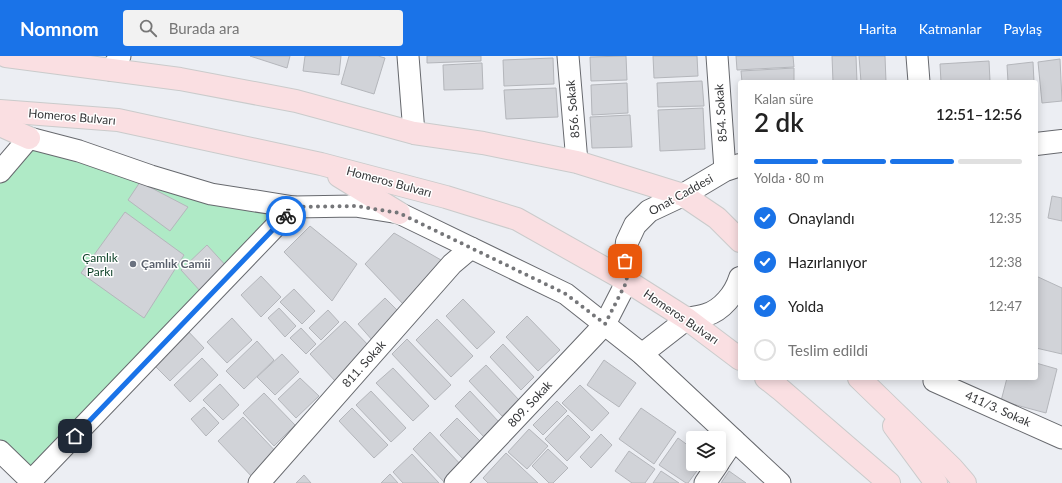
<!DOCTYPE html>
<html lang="tr">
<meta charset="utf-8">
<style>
body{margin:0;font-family:Lato,sans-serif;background:#f2f2f2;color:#222;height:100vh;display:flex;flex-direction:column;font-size:15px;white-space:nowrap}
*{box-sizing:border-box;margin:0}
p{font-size:13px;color:#767676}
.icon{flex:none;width:22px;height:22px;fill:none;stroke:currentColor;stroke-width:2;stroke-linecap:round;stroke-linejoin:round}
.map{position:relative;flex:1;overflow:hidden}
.drawer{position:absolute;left:738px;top:24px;width:300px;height:300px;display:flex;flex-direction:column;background:#fff;border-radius:4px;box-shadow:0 2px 10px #0003}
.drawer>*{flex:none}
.buttons{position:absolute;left:686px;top:375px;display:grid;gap:8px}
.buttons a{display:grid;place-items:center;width:40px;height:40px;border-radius:4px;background:#fff;box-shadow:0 2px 10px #0003;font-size:20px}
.pin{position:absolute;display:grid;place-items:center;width:34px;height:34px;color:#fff;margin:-17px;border-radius:8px;box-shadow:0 2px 6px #0006}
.courier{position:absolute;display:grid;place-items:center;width:40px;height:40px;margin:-20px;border:3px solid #1a73e8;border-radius:50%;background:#fff;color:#222;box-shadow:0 1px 5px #0007}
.overview em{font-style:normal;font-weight:600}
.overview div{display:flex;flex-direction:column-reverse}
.overview{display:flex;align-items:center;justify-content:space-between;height:68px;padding:0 16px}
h1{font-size:26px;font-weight:600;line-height:30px}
.bar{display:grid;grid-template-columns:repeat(4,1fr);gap:6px 4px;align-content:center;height:48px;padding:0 16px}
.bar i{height:5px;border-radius:3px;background:#e0e0e0}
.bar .selected{background:#1a73e8}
.bar p{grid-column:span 4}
ol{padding:0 16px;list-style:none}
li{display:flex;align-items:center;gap:12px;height:44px}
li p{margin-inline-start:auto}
li .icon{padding:4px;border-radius:50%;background:#1a73e8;color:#fff;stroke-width:4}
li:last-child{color:#767676}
li i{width:22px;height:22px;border:2px solid #e0e0e0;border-radius:50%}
header{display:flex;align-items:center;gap:24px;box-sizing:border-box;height:56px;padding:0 20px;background:#1a73e8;color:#fff}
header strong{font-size:19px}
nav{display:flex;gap:22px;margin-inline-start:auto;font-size:14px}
.search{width:280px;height:36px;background:#f2f2f2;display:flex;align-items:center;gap:10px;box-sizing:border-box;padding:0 14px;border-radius:4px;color:#767676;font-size:15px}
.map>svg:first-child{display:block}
.green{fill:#afeac6}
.building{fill:#d1d3d8;stroke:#b4b6bb}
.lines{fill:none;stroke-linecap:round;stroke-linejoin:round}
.street-casing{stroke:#67696e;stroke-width:23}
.secondary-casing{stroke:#67696e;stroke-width:24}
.primary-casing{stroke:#cacbcb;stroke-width:24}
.street{stroke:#fff;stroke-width:21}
.secondary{stroke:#fff;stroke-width:22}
.primary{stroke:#fadfe2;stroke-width:22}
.done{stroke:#757679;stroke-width:4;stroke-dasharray:0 7.2}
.route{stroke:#1a73e8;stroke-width:5}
.worship-dot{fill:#6b7280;stroke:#fff;stroke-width:1.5}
.labels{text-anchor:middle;stroke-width:3;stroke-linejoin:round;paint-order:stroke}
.street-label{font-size:12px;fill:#353638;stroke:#fff}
.park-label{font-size:12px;fill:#0a3e25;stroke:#fff}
.worship-label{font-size:12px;font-weight:bold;fill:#5b616d;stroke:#fff;text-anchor:start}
</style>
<header>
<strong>Nomnom</strong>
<div class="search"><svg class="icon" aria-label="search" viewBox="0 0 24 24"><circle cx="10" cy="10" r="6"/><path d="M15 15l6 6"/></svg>Burada ara</div>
<nav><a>Harita</a><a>Katmanlar</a><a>Paylaş</a></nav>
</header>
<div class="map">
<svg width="1062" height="427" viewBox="0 0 1062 427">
<rect width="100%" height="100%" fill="#eceef3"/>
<path class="green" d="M 29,82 L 294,151 L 31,425 L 0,395 L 0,116 Z"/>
<g class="building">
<path d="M 250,0 L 290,0 L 287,12 Z"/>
<path d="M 305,0 L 341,0 L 339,19 L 303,15 Z"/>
<path d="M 349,0 L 378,0 L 385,2 L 374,38 L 341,28 Z"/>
<path d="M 427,0 L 481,0 L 481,5 L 427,7 Z"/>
<path d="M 626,0 L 627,24 L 591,25 L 590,1 Z"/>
<path d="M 653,0 L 697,0 L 698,20 L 654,22 Z"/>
<path d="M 736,0 L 793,0 L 794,11 L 737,14 Z"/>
<path d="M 832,0 L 856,0 L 857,26 L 833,26 Z"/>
<path d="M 859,0 L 885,0 L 886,26 L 861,26 Z"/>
<path d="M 553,2 L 554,28 L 504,30 L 503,4 Z"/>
<path d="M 1060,3 L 1062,45 L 1042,47 L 1038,6 Z"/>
<path d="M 989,5 L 990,25 L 941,26 L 940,8 Z"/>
<path d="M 1033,6 L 1034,26 L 1008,26 L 1007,9 Z"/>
<path d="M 482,7 L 483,33 L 444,34 L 443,9 Z"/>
<path d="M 794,12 L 794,26 L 742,26 L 741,15 Z"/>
<path d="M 702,25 L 704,50 L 658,51 L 657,27 Z"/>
<path d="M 627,27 L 628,57 L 592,59 L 591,29 Z"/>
<path d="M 556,32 L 558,61 L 506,63 L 504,34 Z"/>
<path d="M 703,52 L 705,93 L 660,95 L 658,54 Z"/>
<path d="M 630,59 L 632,91 L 592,92 L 590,61 Z"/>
<path d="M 140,126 L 188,151 L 170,175 L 128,144 Z"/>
<path d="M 1052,140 L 1062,142 L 1062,165 L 1048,162 Z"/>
<path d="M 125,156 L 184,199 L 144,262 L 81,217 Z"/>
<path d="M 310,170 L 357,208 L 332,245 L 284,196 Z"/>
<path d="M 394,177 L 448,208 L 405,250 L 365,208 Z"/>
<path d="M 207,189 L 228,212 L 202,237 L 181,214 Z"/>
<path d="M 261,220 L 281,241 L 261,261 L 241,239 Z"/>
<path d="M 1036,220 L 1062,232 L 1062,298 L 1036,292 Z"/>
<path d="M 294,233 L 315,255 L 302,268 L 280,246 Z"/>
<path d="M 385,242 L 401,258 L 373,285 L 358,268 Z"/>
<path d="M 463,243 L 495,276 L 477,293 L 446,260 Z"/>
<path d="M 279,252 L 296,270 L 285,281 L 268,262 Z"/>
<path d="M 328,254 L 339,266 L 321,284 L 309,272 Z"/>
<path d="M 527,260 L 560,294 L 538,315 L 506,281 Z"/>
<path d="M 232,262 L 252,284 L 227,307 L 207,286 Z"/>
<path d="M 437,263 L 473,300 L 451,321 L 416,284 Z"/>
<path d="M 345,265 L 371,292 L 336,326 L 310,298 Z"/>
<path d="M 301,272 L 316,288 L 306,298 L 290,282 Z"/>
<path d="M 186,273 L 204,292 L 170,325 L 151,306 Z"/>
<path d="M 407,283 L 451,329 L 435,344 L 392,298 Z"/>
<path d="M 257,285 L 274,304 L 244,333 L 226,315 Z"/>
<path d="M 503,288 L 534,321 L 521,334 L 490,301 Z"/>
<path d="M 282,298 L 299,316 L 275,339 L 257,321 Z"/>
<path d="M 202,302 L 218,319 L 190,346 L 174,329 Z"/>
<path d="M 604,304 L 636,327 L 619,351 L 587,329 Z"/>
<path d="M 1036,307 L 1057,313 L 1046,357 L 1001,345 L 1007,322 L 1036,322 Z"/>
<path d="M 486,309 L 519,344 L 502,360 L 469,325 Z"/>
<path d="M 393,312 L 429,350 L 413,365 L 376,327 Z"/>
<path d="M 300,322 L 319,340 L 296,362 L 278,343 Z"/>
<path d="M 220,328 L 239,349 L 223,364 L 203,344 Z"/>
<path d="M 580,329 L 609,357 L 592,375 L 562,347 Z"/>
<path d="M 371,335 L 406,372 L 391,386 L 356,349 Z"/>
<path d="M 470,335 L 499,366 L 484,381 L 455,350 Z"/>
<path d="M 264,337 L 295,369 L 274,390 L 243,357 Z"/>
<path d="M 557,345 L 567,355 L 543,379 L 533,369 Z"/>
<path d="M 204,351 L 219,367 L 206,380 L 191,363 Z"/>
<path d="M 352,352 L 388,389 L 374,402 L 339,365 Z"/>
<path d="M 641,352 L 676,376 L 654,408 L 619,383 Z"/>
<path d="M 568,359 L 590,381 L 567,405 L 545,383 Z"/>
<path d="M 243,361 L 280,400 L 255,424 L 218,385 Z"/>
<path d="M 457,362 L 482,387 L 464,404 L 440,379 Z"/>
<path d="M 529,373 L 548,390 L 527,413 L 508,396 Z"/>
<path d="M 430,376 L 463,411 L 445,427 L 413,393 Z"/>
<path d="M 601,378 L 612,389 L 591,412 L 580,401 Z"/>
<path d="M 678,382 L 693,393 L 693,408 L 702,408 L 688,427 L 686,427 L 659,409 Z"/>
<path d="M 548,393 L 568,412 L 553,427 L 549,427 L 532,410 Z"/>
<path d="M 629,395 L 655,413 L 645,427 L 632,427 L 615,415 Z"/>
<path d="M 506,397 L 538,427 L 488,427 L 483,422 Z"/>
<path d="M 412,398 L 439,427 L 403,427 L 393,416 Z"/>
<path d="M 661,415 L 679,427 L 653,427 Z"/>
<path d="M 729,415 L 746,427 L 721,427 Z"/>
<path d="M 390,418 L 398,427 L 381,427 Z"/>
<path d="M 304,419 L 311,427 L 296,427 Z"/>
</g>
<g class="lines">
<defs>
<g id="street">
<path d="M 408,0 L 414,77"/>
<path d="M 568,0 L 577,106"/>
<path d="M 717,0 L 725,114"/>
<path d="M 917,0 L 919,26"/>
<path d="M 111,14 L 120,0"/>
<path d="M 0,116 L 29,82 L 79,95 L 151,120 L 211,138 L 294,151 L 355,150 L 399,157 L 566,238 L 642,298 L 780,427"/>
<path d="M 642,298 L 687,263"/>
<path d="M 934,325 L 1062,382"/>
<path d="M 0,395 L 33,427"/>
<path d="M 719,406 L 734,384"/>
<path d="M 29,427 L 294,151"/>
<path d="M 259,427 L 452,208 L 471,192"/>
<path d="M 455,427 L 605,268 L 627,225"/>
<path d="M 705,427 L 718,408"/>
</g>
<g id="secondary">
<path d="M 1036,88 L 1062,85"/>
<path d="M 627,225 L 625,205 L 627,186 L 635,169 L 649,155 L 683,139 L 725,114 L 740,109"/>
<path d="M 687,263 C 693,262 700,261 706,259 C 722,254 735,238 740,222"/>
</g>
<g id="primary">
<path d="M 6,0 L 180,23 L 296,45 L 414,77 L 483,87 L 577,106 L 683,139 L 717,162 L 740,185"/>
<path d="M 0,55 L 118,64 L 321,108 L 446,141 L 517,163 L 627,225 L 687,263 L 740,303"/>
<path d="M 0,69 L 29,82"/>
<path d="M 339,120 L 399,157"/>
<path d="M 766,322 L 780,333 L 889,427"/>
<path d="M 859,322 L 952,412 L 965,427"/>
<path d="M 894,370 L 936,427"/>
</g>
</defs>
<use href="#street" class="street-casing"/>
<use href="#secondary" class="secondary-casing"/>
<use href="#primary" class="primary-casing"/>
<use href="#street" class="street"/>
<use href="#secondary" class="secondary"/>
<use href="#primary" class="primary"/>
</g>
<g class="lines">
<path class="done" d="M 286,160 L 294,151 L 356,150 L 399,157 L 566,238 L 605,268 L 627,225 L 625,205"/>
<path class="route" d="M 75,380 L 286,160"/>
</g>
<circle class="worship-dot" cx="133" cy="208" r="4"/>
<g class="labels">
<g class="street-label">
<text transform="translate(573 53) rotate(-95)" y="4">856. Sokak</text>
<text transform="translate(721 57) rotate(-94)" y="4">854. Sokak</text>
<text transform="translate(72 61) rotate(5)" y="4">Homeros Bulvarı</text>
<text transform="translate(389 126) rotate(15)" y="4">Homeros Bulvarı</text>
<text transform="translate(681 139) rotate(-29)" y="4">Onat Caddesi</text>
<text transform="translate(681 261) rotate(34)" y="4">Homeros Bulvarı</text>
<text transform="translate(364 308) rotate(-48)" y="4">811. Sokak</text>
<text transform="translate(530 348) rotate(-47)" y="4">809. Sokak</text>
<text transform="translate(998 353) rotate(24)" y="4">411/3. Sokak</text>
</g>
<g class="park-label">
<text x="100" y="206">Çamlık<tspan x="100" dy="14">Parkı</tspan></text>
</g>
<g class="worship-label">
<text x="141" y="212">Çamlık Camii</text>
</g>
</g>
</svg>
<div class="buttons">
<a><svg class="icon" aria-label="layers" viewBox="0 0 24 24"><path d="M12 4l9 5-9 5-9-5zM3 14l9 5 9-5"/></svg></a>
</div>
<div class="pin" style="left:625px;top:205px;background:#ea580c"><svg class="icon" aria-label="bag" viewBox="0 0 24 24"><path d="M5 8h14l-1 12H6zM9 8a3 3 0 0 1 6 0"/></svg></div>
<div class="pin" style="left:75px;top:380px;background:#1f2937"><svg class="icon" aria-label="home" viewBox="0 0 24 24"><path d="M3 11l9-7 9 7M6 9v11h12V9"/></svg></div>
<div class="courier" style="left:286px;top:160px"><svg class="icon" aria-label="bike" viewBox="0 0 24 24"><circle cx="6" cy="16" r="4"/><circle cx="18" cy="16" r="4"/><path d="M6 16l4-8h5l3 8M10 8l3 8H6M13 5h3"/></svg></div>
<section class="drawer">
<div class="overview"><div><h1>2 dk</h1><p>Kalan süre</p></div><em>12:51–12:56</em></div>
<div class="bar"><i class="selected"></i><i class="selected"></i><i class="selected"></i><i></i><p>Yolda · 80 m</p></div>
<ol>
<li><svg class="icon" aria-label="check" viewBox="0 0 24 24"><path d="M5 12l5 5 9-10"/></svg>Onaylandı<p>12:35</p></li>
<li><svg class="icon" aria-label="check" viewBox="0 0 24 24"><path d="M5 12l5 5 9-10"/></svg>Hazırlanıyor<p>12:38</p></li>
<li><svg class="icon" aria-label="check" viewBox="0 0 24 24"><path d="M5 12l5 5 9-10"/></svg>Yolda<p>12:47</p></li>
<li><i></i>Teslim edildi</li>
</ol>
</section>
</div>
